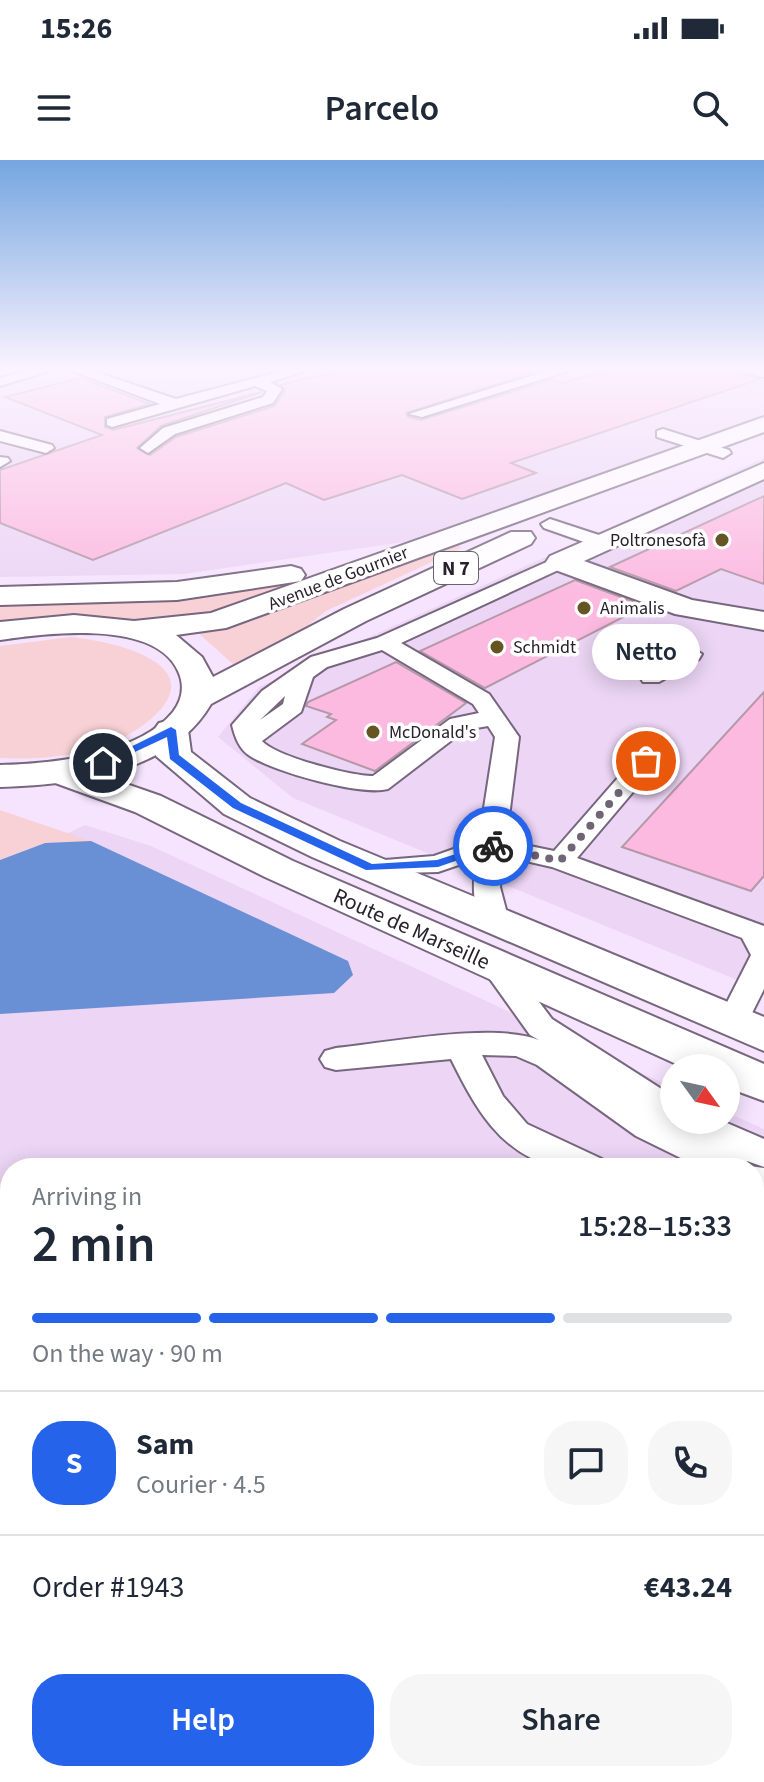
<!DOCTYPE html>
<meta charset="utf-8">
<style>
body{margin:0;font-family:"Source Sans 3",sans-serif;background:#f6f6f7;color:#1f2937;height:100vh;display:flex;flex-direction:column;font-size:30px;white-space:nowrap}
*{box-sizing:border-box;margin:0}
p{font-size:26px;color:#747a83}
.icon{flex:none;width:44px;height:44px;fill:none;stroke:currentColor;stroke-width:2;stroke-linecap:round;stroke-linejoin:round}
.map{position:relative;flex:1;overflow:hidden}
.side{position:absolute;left:0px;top:998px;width:764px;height:624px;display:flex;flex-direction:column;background:#fff;border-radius:32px 32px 0 0;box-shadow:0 4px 20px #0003}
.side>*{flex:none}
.needle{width:52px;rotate:123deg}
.fabs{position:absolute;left:660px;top:894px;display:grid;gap:16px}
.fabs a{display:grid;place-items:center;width:80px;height:80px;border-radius:50%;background:#fff;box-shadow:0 4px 20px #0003;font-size:40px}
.pin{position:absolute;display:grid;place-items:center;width:68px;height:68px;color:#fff;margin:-34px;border:4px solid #fff;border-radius:50%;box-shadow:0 2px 8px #0007}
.courier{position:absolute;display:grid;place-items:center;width:80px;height:80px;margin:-40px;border:6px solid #2563eb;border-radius:50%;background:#fff;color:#222;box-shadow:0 2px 10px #0007}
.bubble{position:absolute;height:56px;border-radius:28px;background:#fff;box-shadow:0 4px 20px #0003;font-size:26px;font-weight:600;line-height:56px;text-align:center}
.overview em{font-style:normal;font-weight:600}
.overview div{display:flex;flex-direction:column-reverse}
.overview{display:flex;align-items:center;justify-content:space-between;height:136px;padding:0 32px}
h1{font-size:52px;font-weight:600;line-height:60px}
.bar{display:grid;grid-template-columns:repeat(4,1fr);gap:12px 8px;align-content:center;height:96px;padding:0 32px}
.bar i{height:10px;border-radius:6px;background:#e0e1e3}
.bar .on{background:#2563eb}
.bar p{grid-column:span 4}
.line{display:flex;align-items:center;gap:20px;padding:0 32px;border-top:2px solid #e0e1e3}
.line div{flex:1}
.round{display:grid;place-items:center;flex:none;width:84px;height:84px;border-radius:32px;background:#f6f6f7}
.primary-button{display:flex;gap:16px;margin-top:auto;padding:16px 32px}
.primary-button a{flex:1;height:92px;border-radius:32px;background:#2563eb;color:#fff;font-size:32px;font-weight:600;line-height:92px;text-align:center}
.primary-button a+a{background:#f6f6f7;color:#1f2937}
.status{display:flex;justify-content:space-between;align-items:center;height:56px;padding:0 40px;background:#fff;direction:ltr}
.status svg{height:22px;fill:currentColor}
header{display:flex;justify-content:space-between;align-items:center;height:104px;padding:0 32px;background:#fff;font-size:36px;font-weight:600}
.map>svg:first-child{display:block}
.built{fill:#ecd5f5;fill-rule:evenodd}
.green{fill:#f8d1d6}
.water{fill:#6990d5}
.building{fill:#fcbae0;stroke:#b598a8;stroke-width:2}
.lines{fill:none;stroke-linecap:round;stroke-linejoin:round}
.service-casing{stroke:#77677e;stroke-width:4}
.minor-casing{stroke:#77677e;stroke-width:4}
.secondary-casing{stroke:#77677e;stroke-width:4}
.primary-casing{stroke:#77677e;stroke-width:4}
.service{fill:#fff;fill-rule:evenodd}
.minor{fill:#fff;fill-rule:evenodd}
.secondary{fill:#fff;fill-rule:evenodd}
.primary{fill:#fff;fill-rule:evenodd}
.route{fill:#2563eb}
.done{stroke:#706575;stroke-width:8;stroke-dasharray:0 14.4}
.poi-dot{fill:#655523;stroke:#fff;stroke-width:3}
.labels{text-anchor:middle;stroke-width:7;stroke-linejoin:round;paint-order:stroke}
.far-poi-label{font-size:18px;fill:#28212b;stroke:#fff;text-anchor:start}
.far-street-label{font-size:18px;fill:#28212b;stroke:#fff}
.shield{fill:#fff;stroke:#68646b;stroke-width:2}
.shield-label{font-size:20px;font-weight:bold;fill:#28212b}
.street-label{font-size:22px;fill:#28212b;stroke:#fff}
</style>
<div class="status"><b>15:26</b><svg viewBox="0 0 49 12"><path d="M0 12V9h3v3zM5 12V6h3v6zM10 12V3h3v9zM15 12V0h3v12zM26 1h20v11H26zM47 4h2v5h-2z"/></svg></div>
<header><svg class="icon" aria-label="menu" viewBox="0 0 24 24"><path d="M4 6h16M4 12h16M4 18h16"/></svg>Parcelo<svg class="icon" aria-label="search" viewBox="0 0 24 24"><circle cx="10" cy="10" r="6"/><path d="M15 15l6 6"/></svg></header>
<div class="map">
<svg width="764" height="1622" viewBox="0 0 764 1622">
<rect width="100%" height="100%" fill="#f6e4fe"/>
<g class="built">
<path d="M 69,208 L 726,208 L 764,217 L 764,255 L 418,380 L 184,414 L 0,417 L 0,225 Z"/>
<path d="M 764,298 L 764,831 L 293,638 L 218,577 L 259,527 Z"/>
<path d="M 85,665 L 151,686 L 674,928 L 674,960 L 726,960 L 726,952 L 764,969 L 764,1622 L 0,1622 L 0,705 ZM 10,1008 L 754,1008 L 754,1612 L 10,1612 Z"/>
</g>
<g class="green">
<path d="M 456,384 L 462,388 L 326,451 L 297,474 L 234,505 L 197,472 L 249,462 Z"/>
<path d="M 334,416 L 230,453 L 161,463 L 53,455 L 0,461 L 0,442 L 187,436 Z"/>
<path d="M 70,477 C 108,480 216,503 151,559 C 112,593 50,601 0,598 L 0,486 Z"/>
<path d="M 0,650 L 91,681 L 45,683 L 0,700 Z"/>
</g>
<path class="water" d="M 91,681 L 348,801 L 353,815 L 334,833 L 0,854 L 0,700 L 45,683 Z"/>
<g class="building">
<path d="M 349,208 L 514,208 L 531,213 L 406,253 L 408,257 L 421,260 L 551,220 L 563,223 L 614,208 L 734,208 L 738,214 L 760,219 L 511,303 L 536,313 L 462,339 L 402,315 L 324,340 L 286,323 L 93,400 L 0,363 L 0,310 L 102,275 L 5,237 L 81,218 L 150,244 L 105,257 L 105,267 L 113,270 L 262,232 L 161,266 L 137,288 L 150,295 L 176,277 L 274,246 L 285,231 L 281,225 Z"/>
<path d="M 764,336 L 764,424 L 721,409 L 676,431 L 610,407 Z"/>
<path d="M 575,420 L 645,446 L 485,528 L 420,491 Z"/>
<path d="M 396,502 L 466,543 L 375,611 L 302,584 L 336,560 L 327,557 L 331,554 L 306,546 L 308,542 Z"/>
<path d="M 764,532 L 764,716 L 751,731 L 622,687 Z"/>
</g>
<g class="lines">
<defs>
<g id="service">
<path d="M 37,208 L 59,208 L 0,226 L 0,218 Z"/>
<path d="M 65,208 L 84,208 L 176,239 L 293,208 L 315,208 L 270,222 L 282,229 L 273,243 L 175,274 L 148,293 L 140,288 L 163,268 L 263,237 L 267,231 L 255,226 L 112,267 L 107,265 L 107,259 L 160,244 Z"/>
<path d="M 557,208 L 578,208 L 422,257 L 409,254 Z"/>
<path d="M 737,208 L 764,209 L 764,217 L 739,211 Z"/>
<path d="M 663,269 L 729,290 L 731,293 L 723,298 L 657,277 L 657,271 Z"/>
<path d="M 0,271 L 52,285 L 54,288 L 46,293 L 0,281 Z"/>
<path d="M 0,297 L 8,298 L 10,301 L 0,307 Z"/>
<path d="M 550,359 L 608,378 L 610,382 L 601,388 L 544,368 L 541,364 Z"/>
<path d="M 560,396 L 567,398 L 567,406 L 401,483 L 489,534 L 519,577 L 506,681 L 554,691 L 637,596 L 655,596 L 658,601 L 655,606 L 577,698 L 764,766 L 764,829 L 744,869 L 733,873 L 722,869 L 717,862 L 751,795 L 742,778 L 552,707 L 504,696 L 500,727 L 509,761 L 505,767 L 485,767 C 471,747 473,722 476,699 L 438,712 L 360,714 L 356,708 L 360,702 L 434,696 L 479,680 L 495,577 L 488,566 L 465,570 L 388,629 C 360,636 275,612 250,596 C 239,589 235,577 232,565 L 262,531 L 311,497 L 377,478 ZM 382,490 L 473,544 L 479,553 L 450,559 L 373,616 C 351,616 277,597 262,581 L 301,552 L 313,517 L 327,507 ZM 285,536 L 283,544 L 260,560 Z"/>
<path d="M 691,488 L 702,494 L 699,499 L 659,522 L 643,522 L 640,517 Z"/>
<path d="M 495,795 L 506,798 L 552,859 L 674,937 L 674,960 L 720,960 L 764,979 L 764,1007 L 747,1001 L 749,1006 L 764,1008 L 764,1036 L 754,1032 L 754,1008 L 701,1008 L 636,976 L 537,905 L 516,896 L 482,895 L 503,936 L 527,964 L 602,999 L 608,1008 C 592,1008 572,1011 557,1008 C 499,993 475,947 451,899 L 336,910 L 325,907 L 320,899 L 325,891 L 336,888 C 387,883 494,862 539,880 L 530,875 L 480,805 L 484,798 Z"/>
<path d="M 754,1071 L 764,1074 L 764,1105 L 754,1102 Z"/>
<path d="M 764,1195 L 764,1231 L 754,1234 L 754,1198 Z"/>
</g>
<path id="minor" d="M 764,303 L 764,319 L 584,401 L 692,440 L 764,452 L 764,470 L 675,454 L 550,408 L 546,402 L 550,396 Z"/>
<g id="secondary">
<path d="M 171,560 L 183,563 L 188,570 L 191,592 L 250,638 L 340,681 L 764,857 L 764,891 L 312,697 L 224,654 L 156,596 L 154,570 L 159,563 Z"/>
<path d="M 60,601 L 161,636 L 293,701 L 764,904 L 764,941 L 726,927 L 726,908 L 685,908 L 265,717 L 135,652 L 47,620 L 42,612 L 47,604 Z"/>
</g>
<g id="primary">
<path d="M 764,257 L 764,272 L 226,468 L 176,475 L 202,497 L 213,517 L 344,449 L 511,372 L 531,372 L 535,378 L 531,384 L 366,461 L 211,544 C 171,613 73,625 0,627 L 0,605 C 51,604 138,595 173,552 C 182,540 185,526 178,511 C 155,459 45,473 0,480 L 0,462 L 74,455 L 134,461 L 211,453 Z"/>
<path d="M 291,406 L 301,409 L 305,415 L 301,421 L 177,440 L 0,445 L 0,427 L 177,422 Z"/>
</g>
</defs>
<use href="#service" class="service-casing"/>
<use href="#minor" class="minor-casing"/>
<use href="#secondary" class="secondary-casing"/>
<use href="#primary" class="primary-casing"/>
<use href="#service" class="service"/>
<use href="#minor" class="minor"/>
<use href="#secondary" class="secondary"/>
<use href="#primary" class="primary"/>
</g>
<linearGradient id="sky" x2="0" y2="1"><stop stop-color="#75a6e0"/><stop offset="0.48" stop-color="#fbf3ff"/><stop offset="1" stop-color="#fbf3ff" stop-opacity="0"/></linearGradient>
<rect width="764" height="435" fill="url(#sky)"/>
<path class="route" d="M 171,567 L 176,570 L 179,595 L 241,643 L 372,704 L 437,700 L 493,682 L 499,686 L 438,707 L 366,710 L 233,648 L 170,599 L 167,577 L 107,605 L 98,603 Z"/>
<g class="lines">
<path class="done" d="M 493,686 L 560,701 L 646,601"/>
</g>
<g class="poi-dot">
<circle cx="722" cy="380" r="8"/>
<circle cx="584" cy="448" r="8"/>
<circle cx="497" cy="487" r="8"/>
<circle cx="373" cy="572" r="8"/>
</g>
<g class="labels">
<g class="far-poi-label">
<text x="706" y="386" text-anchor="end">Poltronesofà</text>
<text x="600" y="454">Animalis</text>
<text x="513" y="493">Schmidt</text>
<text x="389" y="578">McDonald's</text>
</g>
<g class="far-street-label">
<text transform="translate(338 418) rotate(-21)" y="6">Avenue de Gournier</text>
</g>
<rect class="shield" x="434" y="392" width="44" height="32" rx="6"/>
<g class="shield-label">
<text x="456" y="415">N 7</text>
</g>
<g class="street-label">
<text transform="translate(412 768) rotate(24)" y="8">Route de Marseille</text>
</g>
</g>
</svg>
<div class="fabs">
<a><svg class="needle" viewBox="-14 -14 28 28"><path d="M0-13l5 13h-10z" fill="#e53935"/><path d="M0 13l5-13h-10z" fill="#747a83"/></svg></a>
</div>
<div class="pin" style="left:646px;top:601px;background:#ea580c"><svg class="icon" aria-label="bag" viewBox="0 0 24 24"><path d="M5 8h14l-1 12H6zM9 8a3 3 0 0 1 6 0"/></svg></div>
<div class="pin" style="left:103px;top:603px;background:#1f2937"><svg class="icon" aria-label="home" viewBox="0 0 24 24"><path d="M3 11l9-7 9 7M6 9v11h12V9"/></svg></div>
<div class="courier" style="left:493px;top:686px"><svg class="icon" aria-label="bike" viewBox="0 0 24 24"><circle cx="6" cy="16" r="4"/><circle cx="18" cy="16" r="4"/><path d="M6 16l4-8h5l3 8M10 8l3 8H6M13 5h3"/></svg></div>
<div class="bubble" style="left:592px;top:464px;width:108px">Netto</div>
<section class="side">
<div class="overview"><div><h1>2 min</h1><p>Arriving in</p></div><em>15:28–15:33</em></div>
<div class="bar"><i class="on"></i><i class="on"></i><i class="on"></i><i></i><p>On the way · 90 m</p></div>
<div class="line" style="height:144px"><b class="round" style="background:#2563eb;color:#fff">S</b><div><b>Sam</b><p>Courier · 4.5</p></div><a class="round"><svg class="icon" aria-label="chat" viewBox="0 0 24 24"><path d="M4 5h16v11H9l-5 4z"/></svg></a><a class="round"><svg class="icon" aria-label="phone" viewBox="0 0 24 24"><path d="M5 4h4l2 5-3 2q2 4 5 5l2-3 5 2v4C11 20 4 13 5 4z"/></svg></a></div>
<div class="line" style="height:104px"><div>Order #1943</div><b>€43.24</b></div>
<div class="primary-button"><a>Help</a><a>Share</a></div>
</section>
</div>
